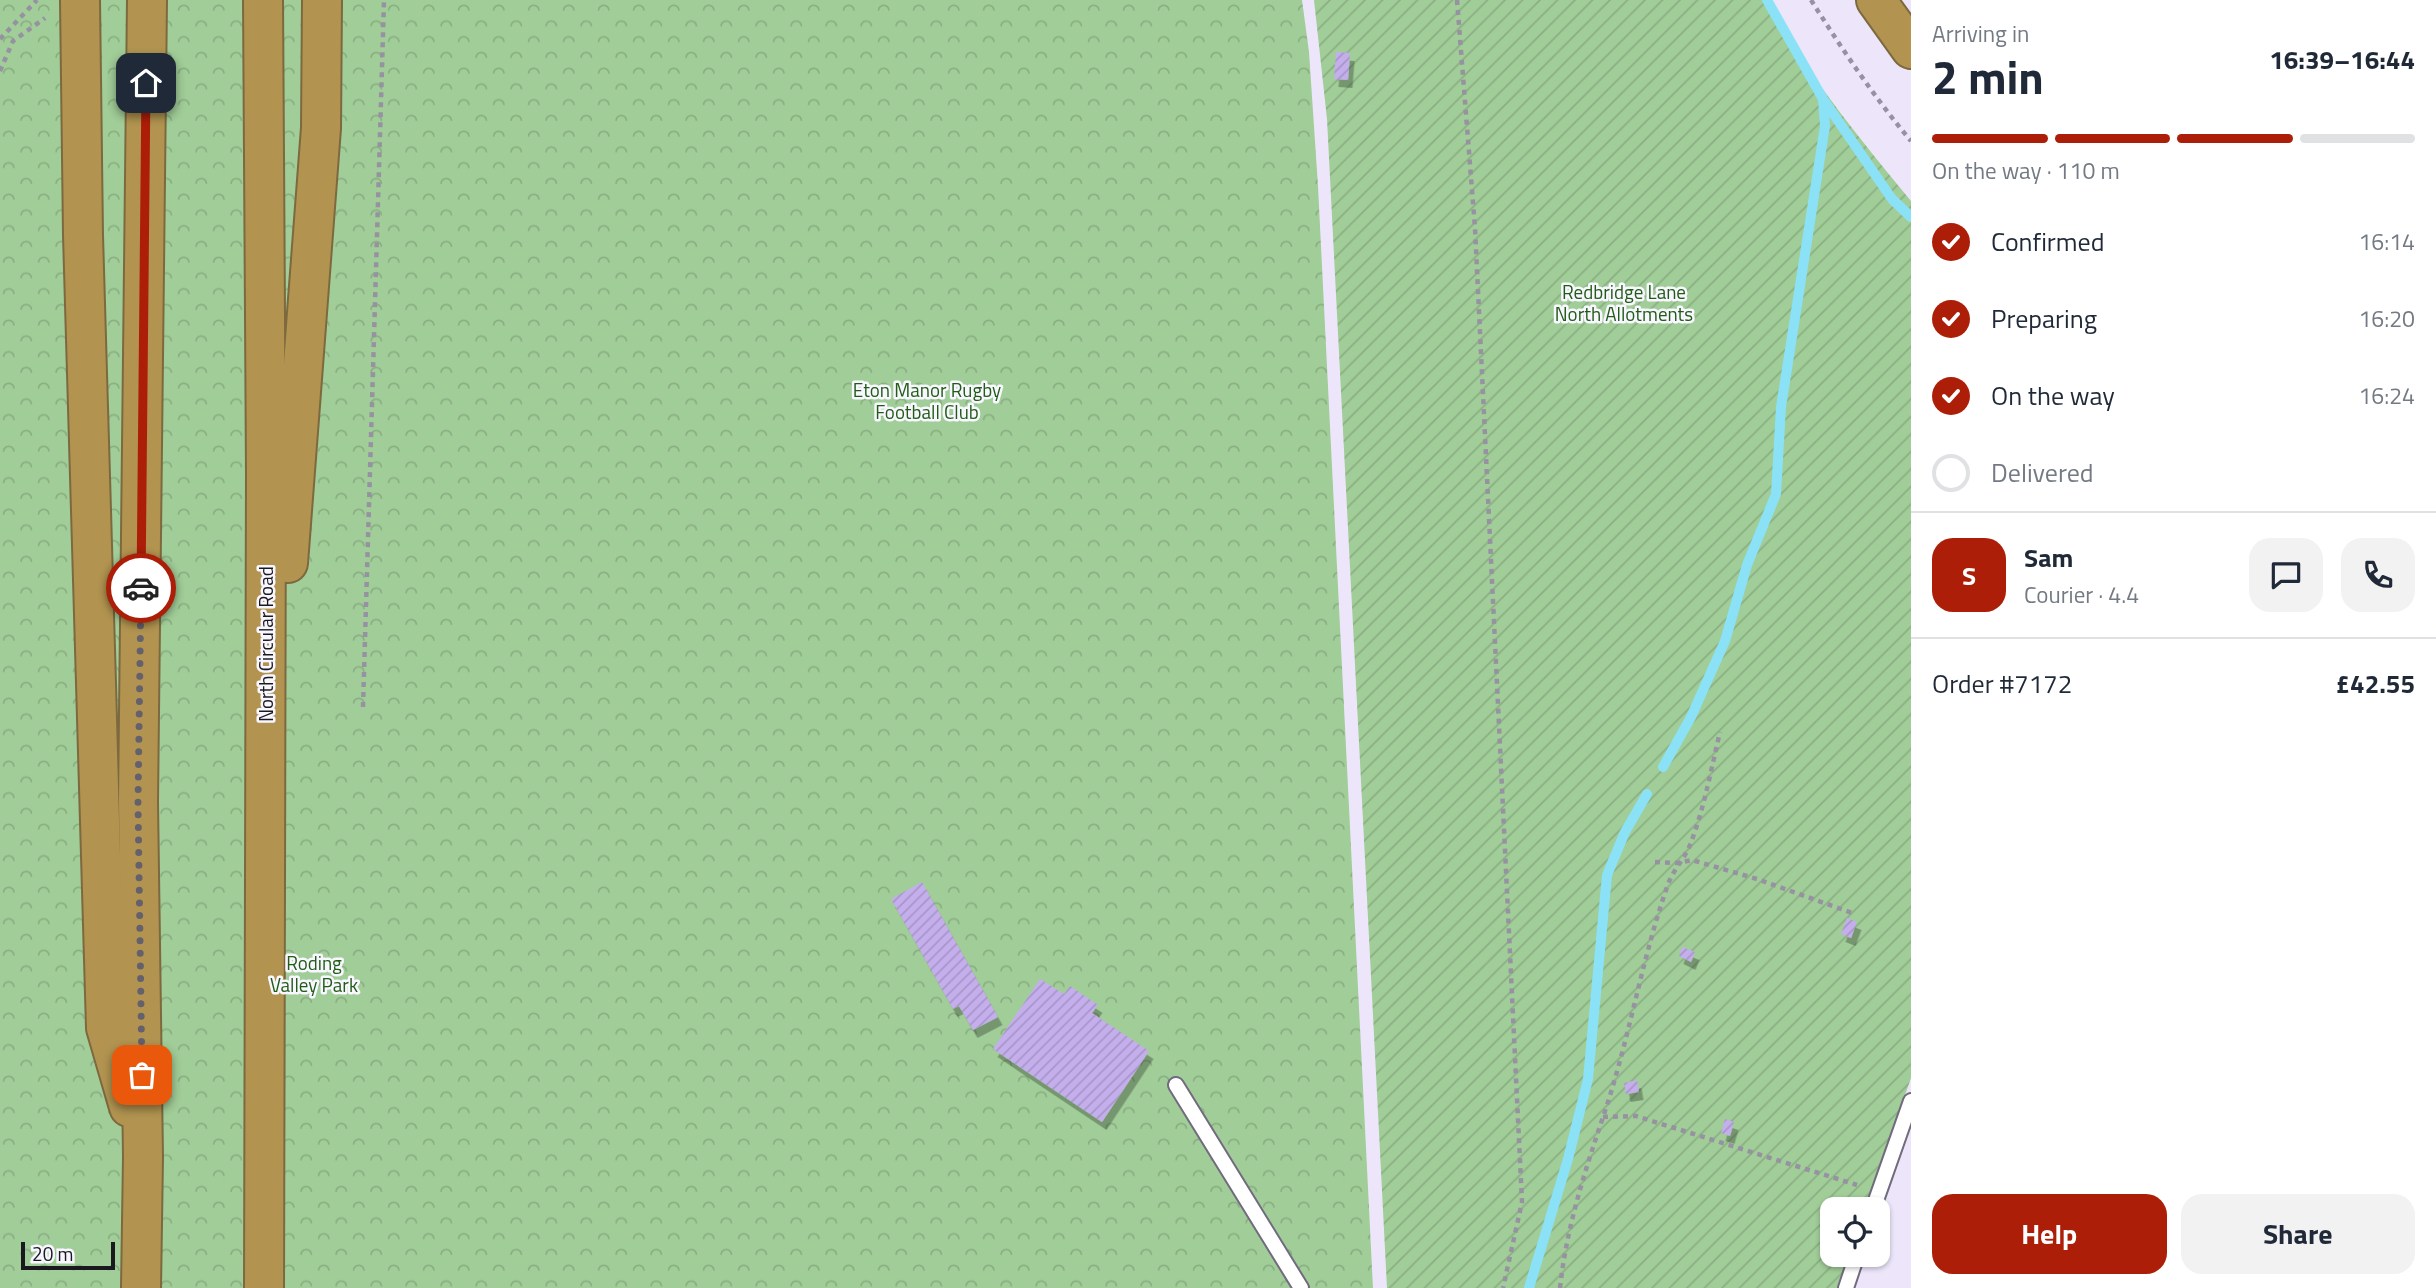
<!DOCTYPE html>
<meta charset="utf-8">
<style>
body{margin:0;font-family:"Titillium Web",sans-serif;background:#f2f2f3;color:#1f2937;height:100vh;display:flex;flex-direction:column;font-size:26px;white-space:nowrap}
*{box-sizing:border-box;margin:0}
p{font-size:23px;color:#747a83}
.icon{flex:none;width:38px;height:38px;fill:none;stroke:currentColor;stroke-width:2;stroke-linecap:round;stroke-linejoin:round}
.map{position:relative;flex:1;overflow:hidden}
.details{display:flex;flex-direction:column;background:#fff;width:525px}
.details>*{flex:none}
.tools{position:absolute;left:1820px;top:1197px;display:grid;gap:14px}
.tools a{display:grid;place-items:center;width:70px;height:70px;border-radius:14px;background:#fff;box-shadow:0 2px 5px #0004;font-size:35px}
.scale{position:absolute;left:21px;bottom:18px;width:94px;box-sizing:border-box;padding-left:7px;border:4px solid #1b1920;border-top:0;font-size:19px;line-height:24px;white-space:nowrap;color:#1b1920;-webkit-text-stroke:5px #f8f6fe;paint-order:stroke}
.pin{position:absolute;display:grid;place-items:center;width:60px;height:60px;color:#fff;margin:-30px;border-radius:14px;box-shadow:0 4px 10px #0006}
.courier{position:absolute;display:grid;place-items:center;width:70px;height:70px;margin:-35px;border:5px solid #ad1e08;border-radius:50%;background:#fff;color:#222;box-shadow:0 2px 9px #0007}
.headline em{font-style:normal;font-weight:700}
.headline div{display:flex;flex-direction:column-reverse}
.headline{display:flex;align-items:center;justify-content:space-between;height:119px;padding:0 21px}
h1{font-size:46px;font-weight:700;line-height:52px}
.bar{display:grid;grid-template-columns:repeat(4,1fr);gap:10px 7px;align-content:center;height:84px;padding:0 21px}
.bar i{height:9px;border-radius:5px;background:#e0e1e3}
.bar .selected{background:#ad1e08}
.bar p{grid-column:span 4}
.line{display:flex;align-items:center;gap:18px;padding:0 21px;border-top:2px solid #e0e1e3}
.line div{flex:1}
.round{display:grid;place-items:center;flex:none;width:74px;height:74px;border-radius:21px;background:#f2f2f3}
ol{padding:0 21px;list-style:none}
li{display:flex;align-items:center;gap:21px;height:77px}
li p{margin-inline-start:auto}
li .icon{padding:7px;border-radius:50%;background:#ad1e08;color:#fff;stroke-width:4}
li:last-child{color:#747a83}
li i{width:38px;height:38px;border:4px solid #e0e1e3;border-radius:50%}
.action{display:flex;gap:14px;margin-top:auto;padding:14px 21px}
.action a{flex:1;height:80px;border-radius:21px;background:#ad1e08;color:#fff;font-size:28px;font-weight:700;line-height:80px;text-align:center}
.action a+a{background:#f2f2f3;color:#1f2937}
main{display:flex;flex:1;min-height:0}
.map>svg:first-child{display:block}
.forest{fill:url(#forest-crowns)}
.garden{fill:url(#garden-furrows)}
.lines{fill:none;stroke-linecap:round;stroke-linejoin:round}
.stream{stroke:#8be2f6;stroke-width:10}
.building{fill:url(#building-hatch);filter:url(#shadow)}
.lane-casing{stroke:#716b7d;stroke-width:18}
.highway-casing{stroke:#7d693f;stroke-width:42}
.path{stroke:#9792a1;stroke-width:4.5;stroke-dasharray:5 5;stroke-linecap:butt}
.lane{stroke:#fff;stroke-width:14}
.highway{stroke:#b29450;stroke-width:38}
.done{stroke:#64616d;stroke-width:7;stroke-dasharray:0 12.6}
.route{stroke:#ad1e08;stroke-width:9}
.labels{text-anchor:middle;stroke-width:5;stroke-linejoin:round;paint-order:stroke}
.park-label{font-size:19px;fill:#215c16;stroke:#f8f6fe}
.street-label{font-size:19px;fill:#1b1920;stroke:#f8f6fe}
</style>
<main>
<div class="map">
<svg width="1911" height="1288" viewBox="0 0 1911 1288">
<defs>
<pattern id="forest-crowns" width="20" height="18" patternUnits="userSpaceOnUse" patternTransform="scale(1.75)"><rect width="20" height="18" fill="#a1cd98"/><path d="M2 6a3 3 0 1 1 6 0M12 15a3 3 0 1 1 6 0" fill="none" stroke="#8aaf83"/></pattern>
<pattern id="garden-furrows" width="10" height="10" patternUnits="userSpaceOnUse" patternTransform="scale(1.75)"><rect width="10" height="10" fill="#a1cd98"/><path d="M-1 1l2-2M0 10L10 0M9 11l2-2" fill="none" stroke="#8aaf83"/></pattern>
<pattern id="building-hatch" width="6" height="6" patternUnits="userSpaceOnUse" patternTransform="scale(1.75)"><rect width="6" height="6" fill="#c4afec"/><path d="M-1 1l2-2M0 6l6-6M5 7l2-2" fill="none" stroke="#a896ca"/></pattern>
<filter id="shadow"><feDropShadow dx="4.5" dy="8" stdDeviation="0" flood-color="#0004"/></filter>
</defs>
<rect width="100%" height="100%" fill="#ede6fb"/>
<path class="forest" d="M 0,0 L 1302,0 L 1309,52 L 1318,186 L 1373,1288 L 0,1288 Z"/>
<path class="garden" d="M 1314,0 L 1766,0 C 1806,73 1858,137 1911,201 L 1911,1078 L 1865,1209 L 1832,1209 L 1832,1255 L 1849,1255 L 1837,1288 L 1387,1288 L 1327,119 Z"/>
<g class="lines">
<g class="stream">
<path d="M 1767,0 L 1823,99 L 1892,199 L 1911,217"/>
<path d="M 1663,767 L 1691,717 L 1725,641 L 1747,565 L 1776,494 L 1781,407 L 1825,126 L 1823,99"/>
<path d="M 1529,1288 L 1568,1159 L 1588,1079 L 1607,875 L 1625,832 L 1647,794"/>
</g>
</g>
<g class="building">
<path d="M 1336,52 L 1350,53 L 1348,80 L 1334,79 Z"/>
<path d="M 922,882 L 998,1017 L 973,1030 L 959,1006 L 953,1009 L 891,899 Z"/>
<path d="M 1847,918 L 1857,922 L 1851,938 L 1841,934 Z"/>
<path d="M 1682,947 L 1695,952 L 1691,962 L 1679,956 Z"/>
<path d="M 1040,979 L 1064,994 L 1070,986 L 1098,1005 L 1092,1013 L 1149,1051 L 1102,1122 L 993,1049 Z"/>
<path d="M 1637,1080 L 1639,1092 L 1626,1094 L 1624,1083 Z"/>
<path d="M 1725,1119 L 1734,1122 L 1730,1136 L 1721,1133 Z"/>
</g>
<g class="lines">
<defs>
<g id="lane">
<path d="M 1176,1085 L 1301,1288"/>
<path d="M 1873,1209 L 1911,1101"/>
<path d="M 1846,1288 L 1857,1255"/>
</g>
<g id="highway">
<path d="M 80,0 L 83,235 L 106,1028 L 129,1107"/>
<path d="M 263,0 L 266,472 L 264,1288"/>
<path d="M 1876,0 L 1911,49"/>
<path d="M 288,563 L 321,128 L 322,0"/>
<path d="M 141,1288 L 143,1157 L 138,802 L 147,0"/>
</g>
</defs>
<use href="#lane" class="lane-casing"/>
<use href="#highway" class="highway-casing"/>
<g class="path">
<path d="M 1457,0 L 1475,228 L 1522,1202 L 1503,1288"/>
<path d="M 1811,0 C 1842,49 1874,97 1911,141"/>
<path d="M 0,39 L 37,0"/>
<path d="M 0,71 L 13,41 L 45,18"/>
<path d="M 363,707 L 384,0"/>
<path d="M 1655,862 L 1678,863 L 1692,860 L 1757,879 L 1855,914"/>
<path d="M 1603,1117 L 1636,1116 L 1857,1185"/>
<path d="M 1560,1288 C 1567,1224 1586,1168 1606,1108 C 1630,1035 1642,959 1667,887 C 1672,871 1684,860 1690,845 C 1704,809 1711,770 1720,732"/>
</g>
<use href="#lane" class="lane"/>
<use href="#highway" class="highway"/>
</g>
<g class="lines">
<path class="done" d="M 141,588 L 138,802 L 142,1075"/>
<path class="route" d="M 141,588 L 146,83"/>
</g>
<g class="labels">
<g class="park-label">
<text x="1624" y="299">Redbridge Lane<tspan x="1624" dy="22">North Allotments</tspan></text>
<text x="927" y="397">Eton Manor Rugby<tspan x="927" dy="22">Football Club</tspan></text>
<text x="314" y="970">Roding<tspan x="314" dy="22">Valley Park</tspan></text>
</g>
<g class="street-label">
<text transform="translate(266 644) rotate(-90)" y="7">North Circular Road</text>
</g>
</g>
</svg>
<div class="tools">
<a><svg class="icon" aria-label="locate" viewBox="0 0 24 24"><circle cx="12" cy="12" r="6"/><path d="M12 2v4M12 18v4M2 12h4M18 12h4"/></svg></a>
</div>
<div class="scale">20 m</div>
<div class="pin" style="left:142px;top:1075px;background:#ea580c"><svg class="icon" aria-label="bag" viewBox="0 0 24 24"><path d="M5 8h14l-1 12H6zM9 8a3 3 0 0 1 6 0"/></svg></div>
<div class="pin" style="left:146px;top:83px;background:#1f2937"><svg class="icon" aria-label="home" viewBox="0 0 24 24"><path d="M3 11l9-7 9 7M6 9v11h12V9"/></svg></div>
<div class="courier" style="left:141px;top:588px"><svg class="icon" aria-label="car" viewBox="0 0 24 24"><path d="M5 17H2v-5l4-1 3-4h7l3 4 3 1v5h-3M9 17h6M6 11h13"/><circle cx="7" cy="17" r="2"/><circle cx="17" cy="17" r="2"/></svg></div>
</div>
<section class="details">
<div class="headline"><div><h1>2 min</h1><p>Arriving in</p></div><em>16:39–16:44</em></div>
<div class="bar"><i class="selected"></i><i class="selected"></i><i class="selected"></i><i></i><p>On the way · 110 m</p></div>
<ol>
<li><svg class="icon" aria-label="check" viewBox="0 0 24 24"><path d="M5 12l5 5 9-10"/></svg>Confirmed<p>16:14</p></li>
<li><svg class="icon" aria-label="check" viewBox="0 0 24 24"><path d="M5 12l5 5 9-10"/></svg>Preparing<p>16:20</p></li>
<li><svg class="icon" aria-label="check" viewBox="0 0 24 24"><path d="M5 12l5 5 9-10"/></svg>On the way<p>16:24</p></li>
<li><i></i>Delivered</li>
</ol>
<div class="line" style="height:126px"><b class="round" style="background:#ad1e08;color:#fff">S</b><div><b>Sam</b><p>Courier · 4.4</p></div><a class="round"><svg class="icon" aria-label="chat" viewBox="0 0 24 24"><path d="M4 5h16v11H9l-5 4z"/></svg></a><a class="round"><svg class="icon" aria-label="phone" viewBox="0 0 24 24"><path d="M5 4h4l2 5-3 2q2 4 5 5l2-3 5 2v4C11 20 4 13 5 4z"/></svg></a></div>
<div class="line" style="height:91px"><div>Order #7172</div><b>£42.55</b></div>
<div class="action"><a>Help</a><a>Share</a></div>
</section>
</main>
